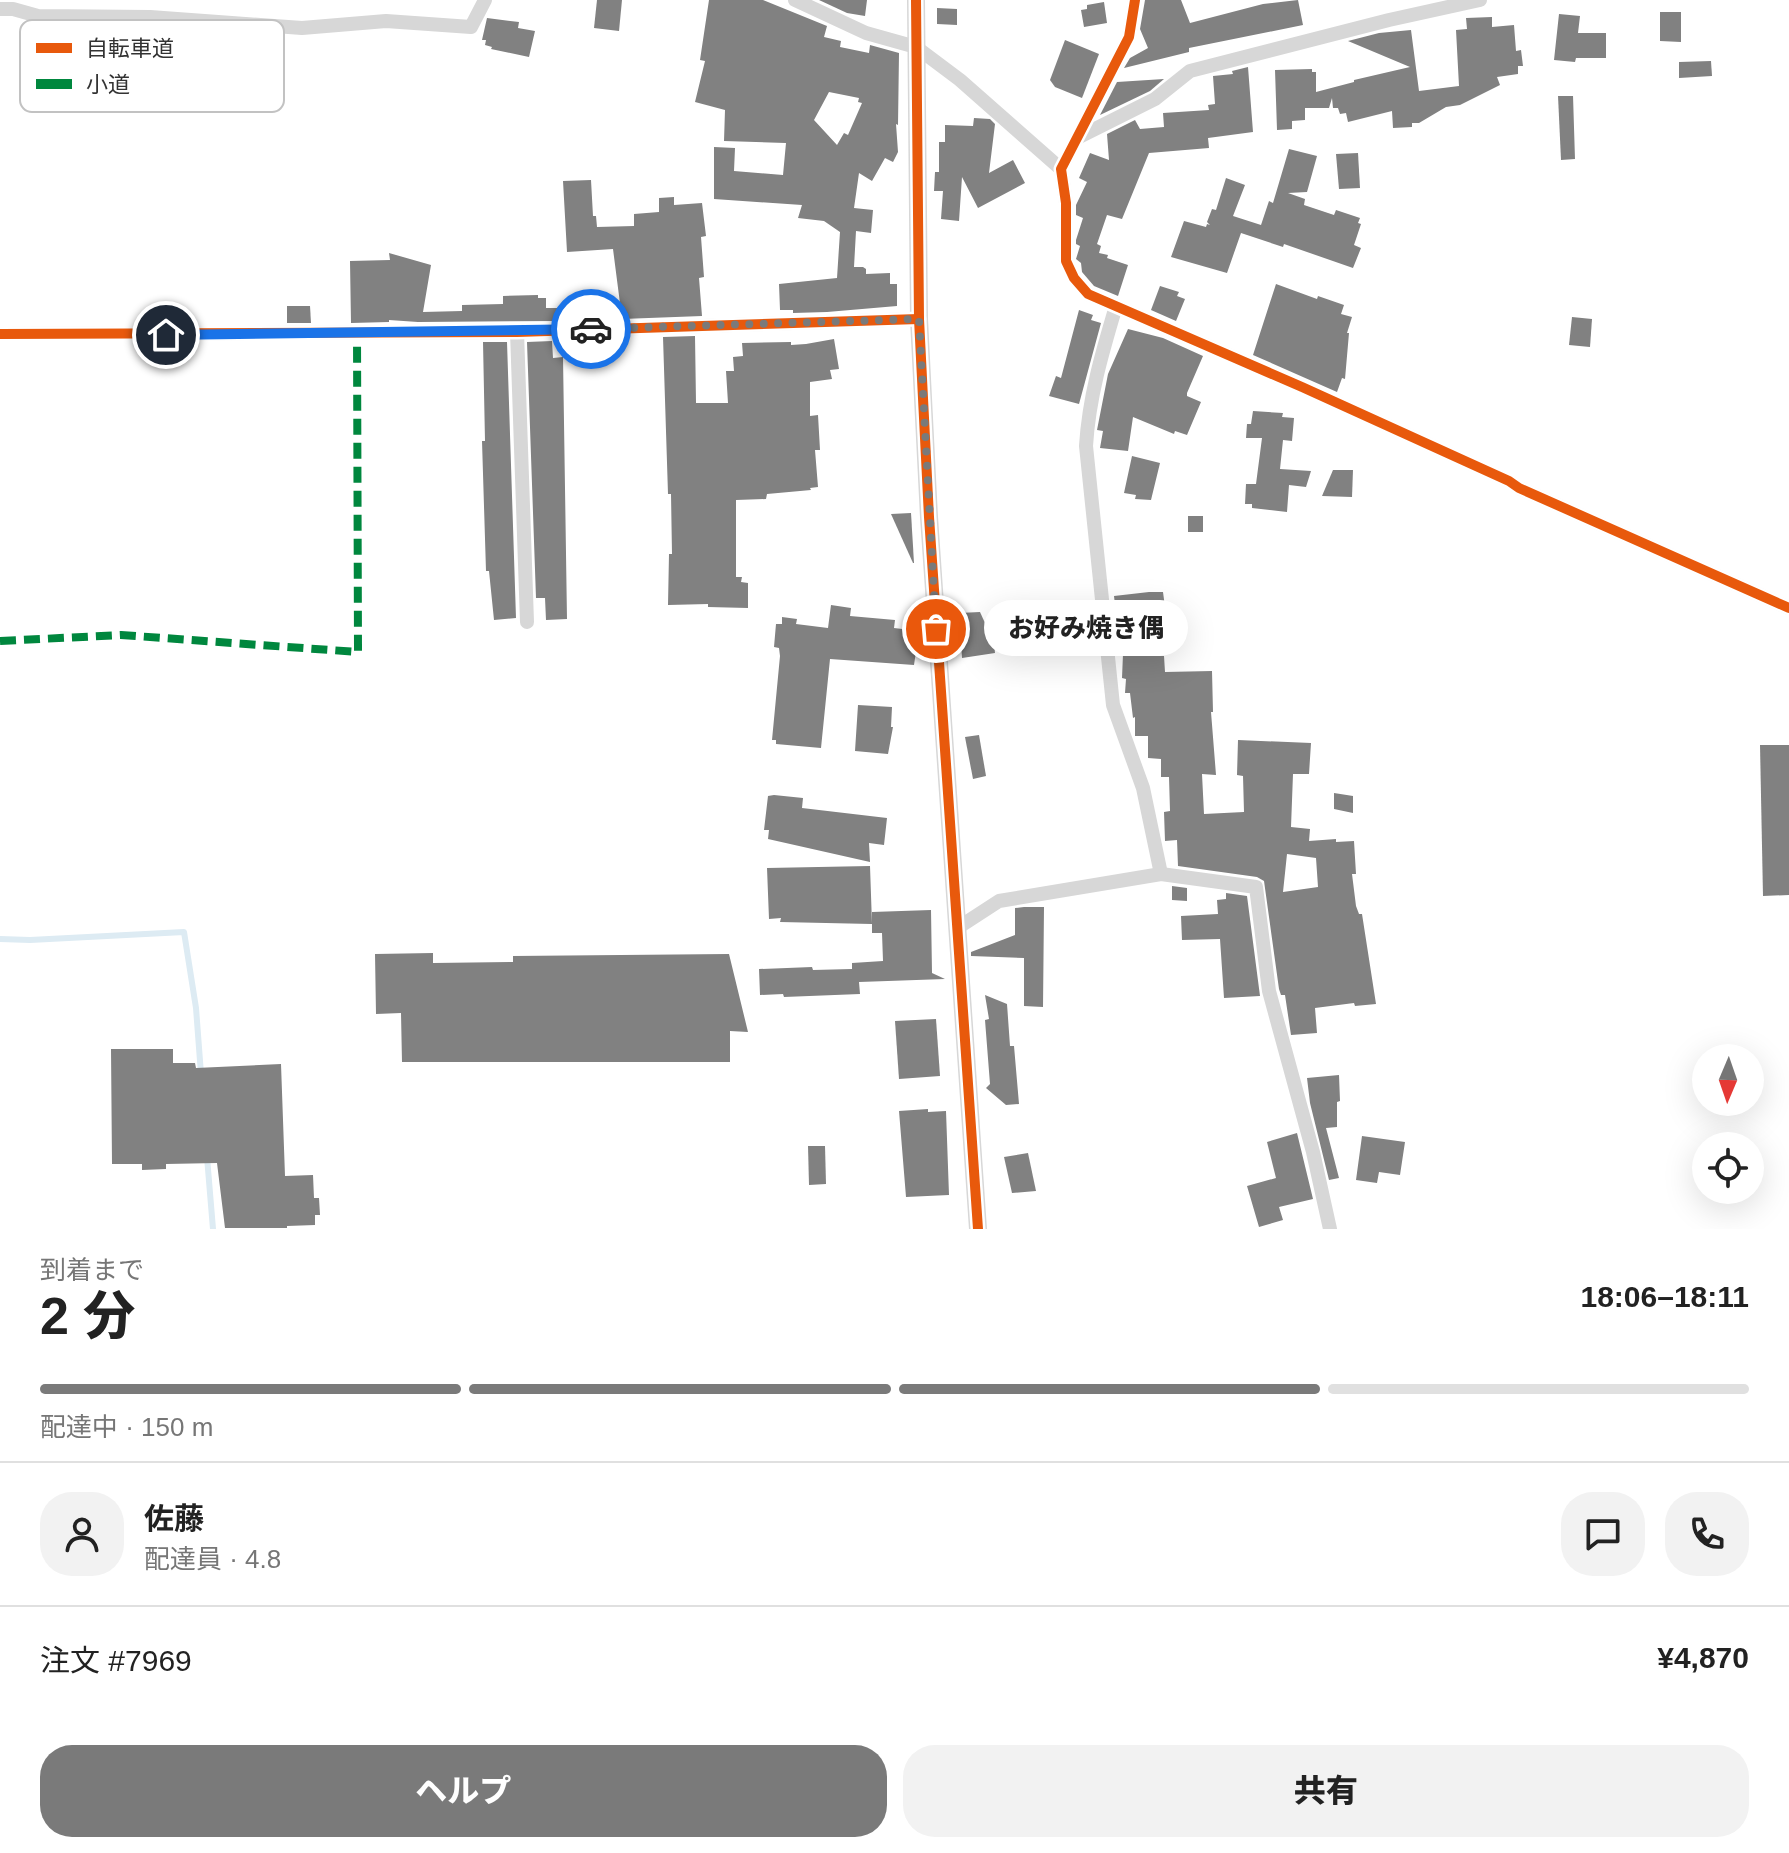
<!DOCTYPE html>
<html lang="ja">
<meta charset="utf-8">
<style>
body{margin:0;font-family:Helvetica,"Noto Sans JP",sans-serif;background:#f2f2f2;color:#222;height:100vh;display:flex;flex-direction:column;font-size:30px;white-space:nowrap}
*{box-sizing:border-box;margin:0}
p{font-size:26px;color:#767676}
.icon{flex:none;width:44px;height:44px;fill:none;stroke:currentColor;stroke-width:2;stroke-linecap:round;stroke-linejoin:round}
.map{position:relative;height:1229px;overflow:hidden}
.sheet{display:flex;flex-direction:column;background:#fff;flex:1}
.sheet>*{flex:none}
.needle{width:52px;rotate:182deg}
.fabs{position:absolute;left:1692px;top:1044px;display:grid;gap:16px}
.fabs a{display:grid;place-items:center;width:72px;height:72px;border-radius:50%;background:#fff;box-shadow:0 8px 32px #0002;font-size:40px}
.pin{position:absolute;display:grid;place-items:center;width:68px;height:68px;color:#fff;margin:-34px;border:4px solid #fff;border-radius:50%;box-shadow:0 2px 8px #0007}
.courier{position:absolute;display:grid;place-items:center;width:80px;height:80px;margin:-40px;border:6px solid #1a73e8;border-radius:50%;background:#fff;color:#222;box-shadow:0 2px 10px #0007}
.bubble{position:absolute;height:56px;border-radius:28px;background:#fff;box-shadow:0 8px 32px #0002;font-size:26px;font-weight:800;line-height:56px;text-align:center}
.head em{font-style:normal;font-weight:800}
.head div{display:flex;flex-direction:column-reverse}
.head{display:flex;align-items:center;justify-content:space-between;height:136px;padding:0 40px}
h1{font-size:52px;font-weight:800;line-height:60px}
.bar{display:grid;grid-template-columns:repeat(4,1fr);gap:12px 8px;align-content:center;height:96px;padding:0 40px}
.bar i{height:10px;border-radius:6px;background:#e0e0e0}
.bar .active{background:#7a7a7a}
.bar p{grid-column:span 4}
.line{display:flex;align-items:center;gap:20px;padding:0 40px;border-top:2px solid #e0e0e0}
.line div{flex:1}
.round{display:grid;place-items:center;flex:none;width:84px;height:84px;border-radius:32px;background:#f2f2f2}
.action{display:flex;gap:16px;margin-top:auto;padding:16px 40px}
.action a{flex:1;height:92px;border-radius:32px;background:#7a7a7a;color:#fff;font-size:32px;font-weight:800;line-height:92px;text-align:center}
.action a+a{background:#f2f2f2;color:#222}
.map>svg:first-child{display:block}
.lines{fill:none;stroke-linecap:round;stroke-linejoin:round}
.stream{stroke:#ddebf3;stroke-width:6}
.building{fill:#818181;fill-rule:evenodd}
.minor{stroke:#d7d7d7;stroke-width:14}
.tertiary{stroke:#d7d7d7;stroke-width:18}
.quiet{stroke:#00873e;stroke-width:8;stroke-dasharray:16 8;stroke-linecap:butt}
.cycleway-casing{stroke:#fff;stroke-width:15}
.cycleway{stroke:#e8590c;stroke-width:10}
.done{stroke:#7a7a7a;stroke-width:8;stroke-dasharray:0 14.4}
.route{stroke:#1a73e8;stroke-width:10}
.key{fill:#fff;stroke:#c2c2c2;stroke-width:2}
.key-label{font-size:22px;fill:#333}
</style>
<div class="map">
<svg width="1789" height="1229" viewBox="0 0 1789 1229">
<rect width="100%" height="100%" fill="#fff"/>
<g class="lines">
<g class="stream">
<path d="M 0,939 L 30,940 L 184,932 L 196,1008 L 201,1074"/>
<path d="M 207,1157 L 213,1229"/>
</g>
</g>
<g class="building">
<path d="M 597,0 L 622,0 L 619,31 L 594,28 Z"/>
<path d="M 709,0 L 763,0 L 827,26 L 824,37 L 841,41 L 840,47 L 869,53 L 870,45 L 899,53 L 898,125 L 896,124 L 898,152 L 893,162 L 885,158 L 872,181 L 859,173 L 854,208 L 873,210 L 871,233 L 856,231 L 854,267 L 863,267 L 866,269 L 866,274 L 890,273 L 890,284 L 897,284 L 897,306 L 827,312 L 793,313 L 793,310 L 780,310 L 779,284 L 837,278 L 840,232 L 824,221 L 798,218 L 802,205 L 714,199 L 714,147 L 735,148 L 734,171 L 783,175 L 786,143 L 724,141 L 725,110 L 695,102 L 705,61 L 700,60 ZM 829,92 L 859,98 L 858,102 L 862,103 L 848,135 L 844,133 L 837,145 L 814,120 Z"/>
<path d="M 819,0 L 867,0 L 865,16 L 847,13 Z"/>
<path d="M 1145,0 L 1181,0 L 1190,23 L 1263,4 L 1298,0 L 1303,25 L 1189,48 L 1189,52 L 1124,68 L 1130,58 L 1148,48 L 1140,29 Z"/>
<path d="M 1104,2 L 1107,23 L 1084,27 L 1081,10 L 1087,9 L 1087,5 Z"/>
<path d="M 937,8 L 957,9 L 957,25 L 937,24 Z"/>
<path d="M 1660,12 L 1681,12 L 1681,42 L 1660,41 Z"/>
<path d="M 1559,14 L 1580,16 L 1578,33 L 1606,33 L 1606,58 L 1576,58 L 1575,62 L 1554,60 Z"/>
<path d="M 1492,17 L 1492,27 L 1514,25 L 1516,51 L 1521,50 L 1523,66 L 1518,66 L 1518,74 L 1497,77 L 1500,85 L 1460,105 L 1446,107 L 1419,123 L 1412,123 L 1412,127 L 1393,128 L 1392,111 L 1348,122 L 1346,113 L 1340,114 L 1338,108 L 1333,108 L 1332,98 L 1329,108 L 1305,108 L 1305,120 L 1292,121 L 1292,129 L 1277,130 L 1275,70 L 1312,69 L 1312,72 L 1316,72 L 1316,92 L 1354,82 L 1354,80 L 1410,67 L 1348,41 L 1379,33 L 1411,30 L 1419,91 L 1459,86 L 1456,30 L 1467,29 L 1466,18 Z"/>
<path d="M 487,18 L 519,22 L 518,28 L 535,31 L 529,57 L 491,49 L 492,47 L 485,45 L 486,40 L 482,40 Z"/>
<path d="M 1065,40 L 1099,54 L 1082,98 L 1055,87 L 1050,80 Z"/>
<path d="M 1711,61 L 1712,76 L 1679,78 L 1679,62 Z"/>
<path d="M 1248,67 L 1253,132 L 1208,138 L 1209,148 L 1149,153 L 1122,219 L 1107,215 L 1097,244 L 1101,246 L 1099,253 L 1108,255 L 1107,258 L 1128,265 L 1118,296 L 1094,286 L 1082,272 L 1081,263 L 1076,259 L 1080,246 L 1076,244 L 1076,240 L 1083,218 L 1076,215 L 1076,205 L 1087,182 L 1079,178 L 1090,153 L 1109,160 L 1107,134 L 1135,120 L 1140,129 L 1164,127 L 1163,113 L 1209,110 L 1208,105 L 1215,104 L 1213,76 L 1233,74 L 1232,71 Z"/>
<path d="M 1164,79 L 1150,91 L 1100,115 L 1117,82 Z"/>
<path d="M 1558,96 L 1573,96 L 1575,159 L 1561,160 Z"/>
<path d="M 974,118 L 990,119 L 995,124 L 989,173 L 1013,160 L 1025,183 L 978,208 L 962,177 L 959,221 L 941,219 L 943,191 L 934,191 L 935,172 L 939,172 L 939,142 L 945,142 L 945,125 L 973,126 Z"/>
<path d="M 1289,149 L 1317,156 L 1307,192 L 1288,193 L 1305,199 L 1304,205 L 1334,215 L 1336,210 L 1360,218 L 1358,223 L 1361,224 L 1354,245 L 1361,248 L 1353,268 L 1284,244 L 1283,247 L 1241,233 L 1227,273 L 1171,257 L 1184,221 L 1206,227 L 1207,224 L 1210,225 L 1207,222 L 1212,209 L 1216,210 L 1226,178 L 1245,185 L 1233,216 L 1261,225 L 1269,201 L 1273,203 Z"/>
<path d="M 1358,153 L 1360,188 L 1339,189 L 1336,154 Z"/>
<path d="M 591,180 L 593,216 L 596,216 L 597,227 L 634,226 L 634,214 L 659,212 L 659,198 L 674,197 L 674,205 L 702,203 L 706,236 L 701,237 L 704,277 L 699,278 L 702,316 L 622,319 L 613,249 L 567,252 L 563,181 Z"/>
<path d="M 389,253 L 431,265 L 423,312 L 462,311 L 462,305 L 503,304 L 503,296 L 538,295 L 538,298 L 546,298 L 546,308 L 558,308 L 558,321 L 418,322 L 389,320 L 389,322 L 351,323 L 350,261 L 390,260 Z"/>
<path d="M 1276,284 L 1317,299 L 1318,296 L 1344,305 L 1341,314 L 1352,317 L 1347,333 L 1349,333 L 1345,379 L 1342,378 L 1337,392 L 1253,355 Z"/>
<path d="M 1160,286 L 1179,292 L 1177,296 L 1185,299 L 1176,321 L 1151,310 Z"/>
<path d="M 287,306 L 310,306 L 311,323 L 287,323 Z"/>
<path d="M 1079,310 L 1093,315 L 1091,320 L 1101,323 L 1079,404 L 1049,396 L 1056,376 L 1061,378 Z"/>
<path d="M 1572,317 L 1592,319 L 1590,347 L 1569,345 Z"/>
<path d="M 1128,329 L 1163,338 L 1203,356 L 1187,393 L 1187,396 L 1201,402 L 1187,435 L 1175,431 L 1174,434 L 1133,417 L 1128,451 L 1100,448 L 1103,431 L 1097,430 L 1108,374 Z"/>
<path d="M 695,336 L 696,403 L 728,403 L 726,371 L 734,371 L 733,357 L 743,356 L 742,343 L 791,342 L 791,345 L 806,344 L 834,339 L 839,369 L 830,370 L 832,379 L 810,382 L 810,416 L 818,415 L 820,450 L 815,450 L 818,487 L 810,488 L 811,490 L 767,494 L 766,499 L 736,500 L 736,577 L 742,577 L 741,582 L 748,583 L 748,608 L 708,607 L 708,604 L 668,605 L 669,554 L 672,554 L 671,494 L 668,494 L 663,337 Z"/>
<path d="M 552,341 L 553,358 L 563,357 L 567,619 L 546,620 L 545,598 L 536,598 L 527,342 Z"/>
<path d="M 483,342 L 507,342 L 516,618 L 494,620 L 489,571 L 486,571 L 482,441 L 485,441 Z"/>
<path d="M 1253,411 L 1283,413 L 1282,417 L 1294,418 L 1292,441 L 1283,440 L 1280,469 L 1311,471 L 1306,487 L 1289,485 L 1287,512 L 1252,508 L 1252,504 L 1245,504 L 1246,484 L 1256,484 L 1262,438 L 1246,438 L 1247,424 L 1251,424 Z"/>
<path d="M 1132,456 L 1160,463 L 1151,500 L 1135,499 L 1136,495 L 1124,493 Z"/>
<path d="M 1333,470 L 1353,470 L 1352,497 L 1322,496 Z"/>
<path d="M 911,513 L 914,563 L 913,563 L 891,514 Z"/>
<rect x="1188" y="516" width="15" height="16"/>
<path d="M 1149,592 L 1163,592 L 1167,622 L 1132,625 L 1131,621 L 1117,623 L 1114,596 Z"/>
<path d="M 831,605 L 851,608 L 850,616 L 895,620 L 894,628 L 919,631 L 914,665 L 830,659 L 821,748 L 776,744 L 776,740 L 772,740 L 780,656 L 779,648 L 774,647 L 776,624 L 782,624 L 782,617 L 797,619 L 796,624 L 828,628 Z"/>
<path d="M 980,612 L 994,643 L 995,653 L 962,658 L 959,613 Z"/>
<path d="M 1123,654 L 1164,656 L 1165,672 L 1212,671 L 1213,712 L 1211,712 L 1216,775 L 1202,774 L 1204,814 L 1244,812 L 1243,776 L 1237,775 L 1238,740 L 1311,743 L 1309,774 L 1293,774 L 1291,827 L 1310,829 L 1309,841 L 1336,839 L 1336,842 L 1354,841 L 1356,874 L 1352,874 L 1356,906 L 1359,914 L 1362,914 L 1376,1004 L 1355,1006 L 1354,1003 L 1315,1008 L 1317,1033 L 1291,1035 L 1285,995 L 1281,995 L 1279,989 L 1264,881 L 1257,877 L 1178,866 L 1177,840 L 1165,841 L 1164,812 L 1170,811 L 1169,777 L 1161,777 L 1161,759 L 1148,758 L 1148,736 L 1135,736 L 1135,717 L 1133,718 L 1130,693 L 1125,693 L 1126,679 L 1122,678 ZM 1287,854 L 1316,858 L 1318,887 L 1283,892 Z"/>
<path d="M 858,705 L 892,707 L 891,727 L 893,727 L 888,754 L 855,751 Z"/>
<path d="M 979,735 L 986,776 L 973,779 L 965,737 Z"/>
<path d="M 1760,745 L 1789,745 L 1789,895 L 1763,896 Z"/>
<path d="M 1334,793 L 1353,796 L 1353,813 L 1334,809 Z"/>
<path d="M 774,795 L 803,798 L 802,808 L 887,818 L 884,845 L 869,843 L 870,862 L 768,839 L 769,830 L 764,830 L 768,796 Z"/>
<path d="M 870,866 L 872,924 L 780,922 L 781,918 L 769,919 L 767,868 Z"/>
<path d="M 1172,886 L 1187,888 L 1187,901 L 1172,900 Z"/>
<path d="M 1226,893 L 1247,896 L 1260,996 L 1224,998 L 1220,939 L 1182,940 L 1181,916 L 1218,914 L 1217,900 L 1226,899 Z"/>
<path d="M 1024,907 L 1044,907 L 1043,1007 L 1024,1006 L 1024,958 L 971,956 L 971,952 L 1015,935 L 1015,908 Z"/>
<path d="M 931,910 L 932,973 L 945,979 L 859,982 L 860,994 L 784,997 L 783,994 L 760,995 L 759,969 L 812,967 L 813,970 L 852,969 L 852,963 L 883,961 L 882,933 L 872,933 L 872,912 Z"/>
<path d="M 433,953 L 433,963 L 513,962 L 513,956 L 729,954 L 748,1032 L 730,1031 L 730,1062 L 402,1062 L 401,1013 L 376,1014 L 375,954 Z"/>
<path d="M 985,995 L 1007,1004 L 1010,1046 L 1014,1046 L 1019,1104 L 1006,1105 L 986,1088 L 990,1084 L 985,1020 L 989,1019 Z"/>
<path d="M 936,1019 L 940,1076 L 899,1079 L 895,1021 Z"/>
<path d="M 111,1049 L 173,1049 L 173,1063 L 195,1063 L 196,1068 L 281,1064 L 285,1176 L 313,1175 L 314,1198 L 319,1198 L 320,1215 L 315,1215 L 315,1225 L 287,1226 L 287,1228 L 225,1228 L 217,1163 L 166,1164 L 166,1169 L 142,1170 L 142,1164 L 112,1164 Z"/>
<path d="M 1339,1075 L 1340,1101 L 1337,1102 L 1337,1127 L 1326,1128 L 1339,1178 L 1329,1180 L 1310,1103 L 1307,1078 Z"/>
<path d="M 928,1109 L 928,1112 L 946,1111 L 949,1195 L 906,1197 L 899,1111 Z"/>
<path d="M 1297,1133 L 1313,1199 L 1279,1207 L 1283,1220 L 1259,1227 L 1247,1186 L 1276,1178 L 1267,1142 Z"/>
<path d="M 1362,1136 L 1405,1142 L 1400,1175 L 1379,1172 L 1377,1183 L 1356,1180 Z"/>
<path d="M 808,1146 L 825,1146 L 826,1184 L 809,1185 Z"/>
<path d="M 1028,1153 L 1036,1191 L 1012,1193 L 1004,1157 Z"/>
</g>
<g class="lines">
<g class="minor">
<path d="M 795,0 L 866,33 L 916,47 L 960,80 L 1061,169"/>
<path d="M 1135,0 L 1129,37 L 1061,169 L 1066,203 L 1066,261 L 1074,278 L 1088,294 L 1302,387 L 1509,481 L 1519,488 L 1789,608"/>
<path d="M 0,9 L 13,9 L 38,16 L 150,17 L 302,28 L 386,21 L 471,27 L 485,0"/>
<path d="M 1077,138 L 1155,99 L 1190,71 L 1389,20 L 1480,0"/>
<path d="M 1116,306 C 1102,353 1089,397 1086,446 L 1113,705 L 1143,788 L 1161,874"/>
<path d="M 517,332 L 527,622"/>
<path d="M 0,334 L 517,332 L 919,319"/>
<path d="M 959,927 L 999,901 L 1161,874 L 1256,887 L 1269,991 L 1313,1152 L 1330,1229"/>
</g>
<path class="tertiary" d="M 916,0 L 919,319 L 929,517 L 978,1229"/>
<path class="quiet" d="M 0,641 L 121,635 L 358,652 L 357,332"/>
<defs>
<g id="cycleway">
<path d="M 916,0 L 919,319 L 929,517 L 978,1229"/>
<path d="M 1135,0 L 1129,37 L 1061,169 L 1066,203 L 1066,261 L 1074,278 L 1088,294 L 1302,387 L 1509,481 L 1519,488 L 1789,608"/>
<path d="M 0,334 L 517,332 L 919,319"/>
</g>
</defs>
<use href="#cycleway" class="cycleway-casing"/>
<use href="#cycleway" class="cycleway"/>
</g>
<g class="lines">
<path class="done" d="M 591,329 L 919,319 L 936,629"/>
<path class="route" d="M 166,335 L 591,329"/>
</g>
<rect x="20" y="20" width="264" height="92" rx="12" class="key"/>
<rect x="36" y="43" width="36" height="10" fill="#e8590c"/>
<rect x="36" y="79" width="36" height="10" fill="#00873e"/>
<g class="key-label">
<text x="86" y="56">自転車道</text>
<text x="86" y="92">小道</text>
</g>
</svg>
<div class="fabs">
<a><svg class="needle" viewBox="-14 -14 28 28"><path d="M0-13l5 13h-10z" fill="#e53935"/><path d="M0 13l5-13h-10z" fill="#767676"/></svg></a>
<a><svg class="icon" aria-label="locate" viewBox="0 0 24 24"><circle cx="12" cy="12" r="6"/><path d="M12 2v4M12 18v4M2 12h4M18 12h4"/></svg></a>
</div>
<div class="pin" style="left:936px;top:629px;background:#ea580c"><svg class="icon" aria-label="bag" viewBox="0 0 24 24"><path d="M5 8h14l-1 12H6zM9 8a3 3 0 0 1 6 0"/></svg></div>
<div class="pin" style="left:166px;top:335px;background:#1f2937"><svg class="icon" aria-label="home" viewBox="0 0 24 24"><path d="M3 11l9-7 9 7M6 9v11h12V9"/></svg></div>
<div class="courier" style="left:591px;top:329px"><svg class="icon" aria-label="car" viewBox="0 0 24 24"><path d="M5 17H2v-5l4-1 3-4h7l3 4 3 1v5h-3M9 17h6M6 11h13"/><circle cx="7" cy="17" r="2"/><circle cx="17" cy="17" r="2"/></svg></div>
<div class="bubble" style="left:984px;top:600px;width:204px">お好み焼き偶</div>
</div>
<section class="sheet">
<div class="head"><div><h1>2 分</h1><p>到着まで</p></div><em>18:06–18:11</em></div>
<div class="bar"><i class="active"></i><i class="active"></i><i class="active"></i><i></i><p>配達中 · 150 m</p></div>
<div class="line" style="height:144px"><a class="round"><svg class="icon" aria-label="person" viewBox="0 0 24 24"><circle cx="12" cy="8" r="4"/><path d="M4 21q1-7 8-7t8 7"/></svg></a><div><b>佐藤</b><p>配達員 · 4.8</p></div><a class="round"><svg class="icon" aria-label="chat" viewBox="0 0 24 24"><path d="M4 5h16v11H9l-5 4z"/></svg></a><a class="round"><svg class="icon" aria-label="phone" viewBox="0 0 24 24"><path d="M5 4h4l2 5-3 2q2 4 5 5l2-3 5 2v4C11 20 4 13 5 4z"/></svg></a></div>
<div class="line" style="height:104px"><div>注文 #7969</div><b>¥4,870</b></div>
<div class="action"><a>ヘルプ</a><a>共有</a></div>
</section>
